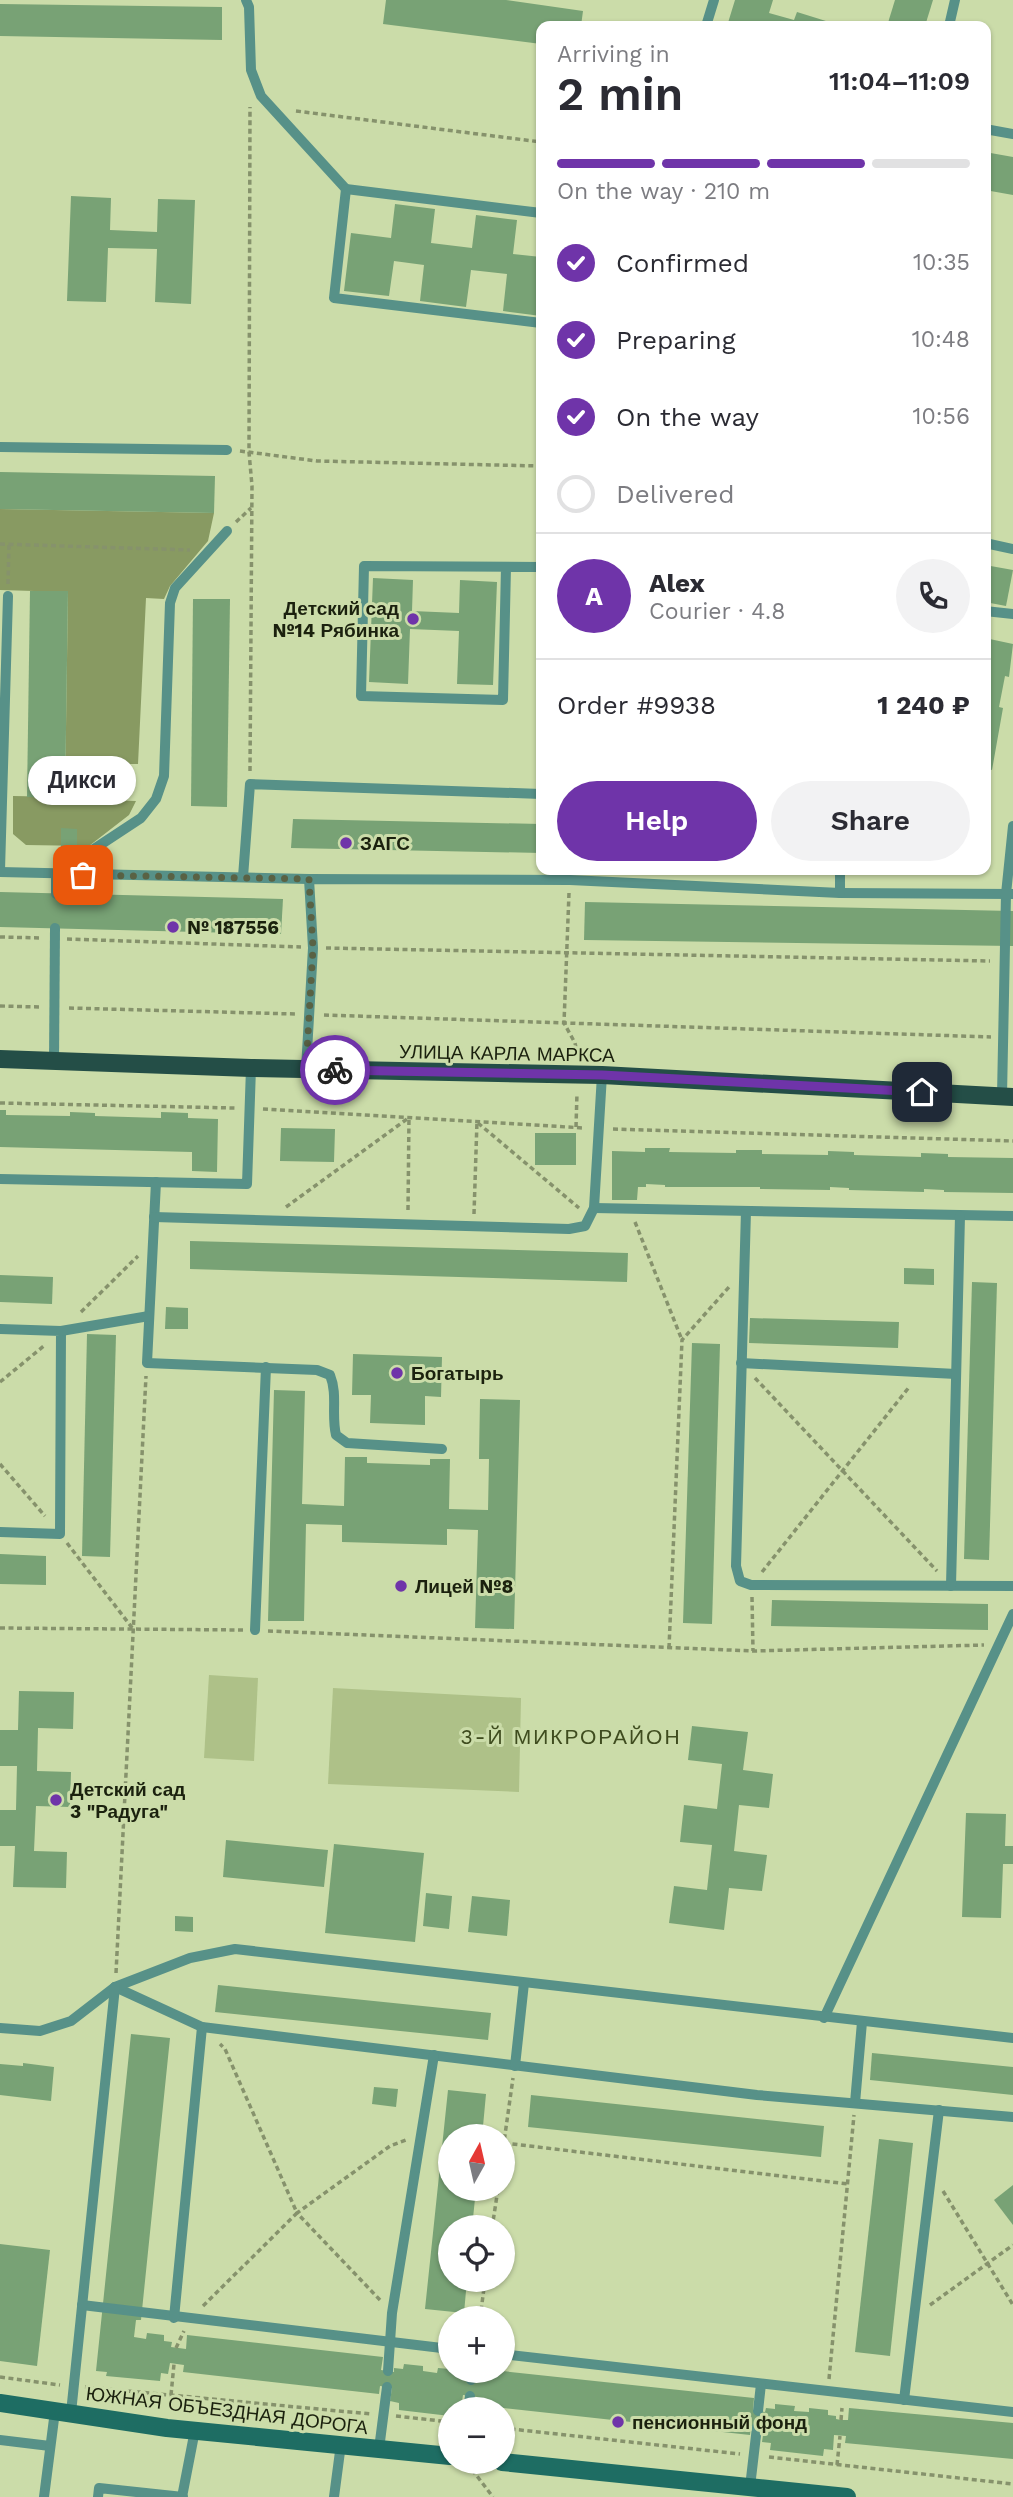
<!DOCTYPE html>
<meta charset="utf-8">
<style>
body{margin:0;font-family:"Work Sans",sans-serif;background:#f2f2f3;color:#2b2b33;height:100vh;display:flex;flex-direction:column;font-size:26px;white-space:nowrap}
*{box-sizing:border-box;margin:0}
p{font-size:23px;color:#7c7c81}
.icon{flex:none;width:38px;height:38px;fill:none;stroke:currentColor;stroke-width:2;stroke-linecap:round;stroke-linejoin:round}
.map{position:relative;flex:1;overflow:hidden}
.sheet{position:absolute;left:536px;top:21px;width:455px;height:854px;display:flex;flex-direction:column;background:#fff;border-radius:14px;box-shadow:0 2px 5px #0004}
.sheet>*{flex:none}
.needle{width:46px;rotate:8deg}
.buttons{position:absolute;left:438px;top:2124px;display:grid;gap:14px}
.buttons a{display:grid;place-items:center;width:77px;height:77px;border-radius:50%;background:#fff;box-shadow:0 2px 5px #0004;font-size:35px}
.pin{position:absolute;display:grid;place-items:center;width:60px;height:60px;color:#fff;margin:-30px;border-radius:14px;box-shadow:0 4px 10px #0006}
.courier{position:absolute;display:grid;place-items:center;width:70px;height:70px;margin:-35px;border:5px solid #6f34a9;border-radius:50%;background:#fff;color:#222;box-shadow:0 2px 9px #0007}
.bubble{position:absolute;height:49px;border-radius:24px;background:#fff;box-shadow:0 2px 5px #0004;font-size:23px;font-weight:600;line-height:49px;text-align:center}
.summary em{font-style:normal;font-weight:600}
.summary div{display:flex;flex-direction:column-reverse}
.summary{display:flex;align-items:center;justify-content:space-between;height:119px;padding:0 21px}
h1{font-size:46px;font-weight:600;line-height:52px}
.bar{display:grid;grid-template-columns:repeat(4,1fr);gap:10px 7px;align-content:center;height:84px;padding:0 21px}
.bar i{height:9px;border-radius:5px;background:#e1e1e2}
.bar .active{background:#6f34a9}
.bar p{grid-column:span 4}
.line{display:flex;align-items:center;gap:18px;padding:0 21px;border-top:2px solid #e1e1e2}
.line div{flex:1}
.round{display:grid;place-items:center;flex:none;width:74px;height:74px;border-radius:37px;background:#f2f2f3}
ol{padding:0 21px;list-style:none}
li{display:flex;align-items:center;gap:21px;height:77px}
li p{margin-inline-start:auto}
li .icon{padding:7px;border-radius:50%;background:#6f34a9;color:#fff;stroke-width:4}
li:last-child{color:#7c7c81}
li i{width:38px;height:38px;border:4px solid #e1e1e2;border-radius:50%}
.cta{display:flex;gap:14px;margin-top:auto;padding:14px 21px}
.cta a{flex:1;height:80px;border-radius:42px;background:#6f34a9;color:#fff;font-size:28px;font-weight:600;line-height:80px;text-align:center}
.cta a+a{background:#f2f2f3;color:#2b2b33}
.map>svg:first-child{display:block}
.green{fill:#aec188}
.forest{fill:#889a62}
.building{fill:#78a275}
.lines{fill:none;stroke-linecap:round;stroke-linejoin:round}
.path{stroke:#86926c;stroke-width:3.5;stroke-dasharray:5 3.5;stroke-linecap:butt}
.lane{stroke:#579188;stroke-width:10}
.secondary{stroke:#1e6d63;stroke-width:18}
.primary{stroke:#244e47;stroke-width:18}
.done{stroke:#596244;stroke-width:7;stroke-dasharray:0 12.6}
.route{stroke:#6f34a9;stroke-width:9}
.poi-dot{fill:#6f34a9;stroke:#cbdca9;stroke-width:2.5}
.labels{text-anchor:middle;stroke-width:6;stroke-linejoin:round;paint-order:stroke}
.poi-label{font-size:19px;font-weight:bold;fill:#1b210e;stroke:#cbdca9;text-anchor:start}
.street-label{font-size:19px;fill:#1b210e;stroke:#cbdca9}
.neighbourhood-label{font-size:21px;letter-spacing:2px;fill:#3f4c1f;stroke:#cbdca9}
</style>
<div class="map">
<svg width="1013" height="2497" viewBox="0 0 1013 2497">
<rect width="100%" height="100%" fill="#cbdca9"/>
<g class="green">
<path d="M 209,1675 L 258,1678 L 254,1761 L 204,1758 Z"/>
<path d="M 333,1688 L 521,1698 L 519,1792 L 328,1784 Z"/>
</g>
<path class="forest" d="M 0,509 L 214,513 L 208,541 L 170,586 L 164,599 L 146,598 L 138,764 L 101,764 L 101,800 L 136,801 L 129,815 L 89,846 L 26,845 L 13,834 L 13,796 L 65,797 L 68,592 L 0,590 Z"/>
<g class="building">
<path d="M 386,0 L 506,0 L 583,11 L 581,26 L 541,26 L 541,44 L 383,24 Z"/>
<path d="M 735,0 L 773,0 L 769,13 L 794,20 L 797,12 L 842,26 L 727,26 Z"/>
<path d="M 895,0 L 933,0 L 925,26 L 887,26 Z"/>
<path d="M 0,4 L 222,7 L 222,40 L 0,36 Z"/>
<path d="M 985,152 L 1013,157 L 1013,195 L 985,190 Z"/>
<path d="M 71,196 L 111,198 L 110,230 L 157,232 L 158,199 L 195,200 L 191,304 L 155,302 L 157,249 L 108,248 L 106,302 L 67,301 Z"/>
<path d="M 395,204 L 435,209 L 431,243 L 472,248 L 476,215 L 517,220 L 513,254 L 541,257 L 541,316 L 503,311 L 507,274 L 471,270 L 466,307 L 420,301 L 424,265 L 394,261 L 389,296 L 344,291 L 351,233 L 391,238 Z"/>
<path d="M 0,472 L 215,476 L 214,513 L 0,509 Z"/>
<path d="M 985,565 L 1013,570 L 1006,606 L 985,602 Z"/>
<path d="M 373,578 L 413,580 L 412,611 L 459,613 L 460,580 L 497,582 L 493,685 L 457,684 L 459,631 L 410,629 L 408,684 L 369,682 Z"/>
<path d="M 30,591 L 68,591 L 65,798 L 27,797 Z"/>
<path d="M 193,599 L 230,599 L 227,807 L 191,806 Z"/>
<path d="M 985,638 L 1013,644 L 1009,677 L 1005,676 L 999,707 L 1003,708 L 992,770 L 988,769 L 987,774 Z"/>
<path d="M 293,819 L 541,824 L 541,853 L 291,848 Z"/>
<path d="M 61,828 L 77,829 L 77,847 L 61,847 Z"/>
<path d="M 0,892 L 283,899 L 281,934 L 0,927 Z"/>
<path d="M 585,902 L 1013,911 L 1013,946 L 584,940 Z"/>
<path d="M 0,1110 L 6,1110 L 6,1115 L 70,1116 L 70,1112 L 95,1113 L 95,1116 L 161,1118 L 161,1112 L 188,1113 L 188,1118 L 218,1119 L 217,1172 L 192,1171 L 192,1152 L 0,1147 Z"/>
<path d="M 281,1128 L 335,1129 L 334,1162 L 280,1161 Z"/>
<rect x="535" y="1133" width="41" height="32"/>
<path d="M 645,1148 L 670,1148 L 669,1152 L 736,1153 L 736,1150 L 762,1150 L 762,1154 L 828,1155 L 828,1151 L 854,1152 L 854,1155 L 921,1157 L 921,1153 L 948,1154 L 948,1157 L 1013,1158 L 1013,1193 L 944,1192 L 944,1190 L 924,1189 L 924,1192 L 849,1190 L 849,1188 L 830,1187 L 830,1190 L 760,1189 L 760,1187 L 665,1187 L 665,1185 L 646,1184 L 646,1187 L 638,1187 L 637,1200 L 612,1200 L 612,1151 L 645,1152 Z"/>
<path d="M 190,1241 L 628,1253 L 627,1282 L 190,1269 Z"/>
<path d="M 904,1268 L 934,1269 L 934,1285 L 904,1284 Z"/>
<path d="M 0,1275 L 53,1277 L 52,1304 L 0,1302 Z"/>
<path d="M 972,1282 L 997,1283 L 989,1560 L 964,1559 Z"/>
<path d="M 166,1307 L 188,1308 L 188,1329 L 165,1329 Z"/>
<path d="M 750,1318 L 899,1322 L 898,1348 L 749,1343 Z"/>
<path d="M 87,1334 L 116,1335 L 110,1557 L 82,1556 Z"/>
<path d="M 692,1343 L 720,1344 L 712,1624 L 683,1623 Z"/>
<path d="M 353,1354 L 442,1357 L 441,1397 L 425,1396 L 425,1425 L 370,1423 L 371,1395 L 352,1395 Z"/>
<path d="M 274,1390 L 305,1391 L 302,1504 L 344,1506 L 345,1457 L 367,1457 L 367,1463 L 430,1465 L 430,1459 L 450,1459 L 449,1509 L 488,1510 L 489,1459 L 479,1459 L 480,1399 L 520,1400 L 514,1629 L 475,1628 L 478,1530 L 447,1529 L 447,1545 L 342,1542 L 342,1525 L 306,1524 L 304,1621 L 268,1621 Z"/>
<path d="M 0,1554 L 46,1556 L 46,1585 L 0,1584 Z"/>
<path d="M 772,1600 L 988,1604 L 988,1630 L 771,1626 Z"/>
<path d="M 19,1691 L 74,1692 L 73,1729 L 38,1728 L 37,1771 L 71,1772 L 70,1807 L 36,1806 L 34,1851 L 67,1852 L 66,1888 L 13,1887 L 15,1846 L 0,1846 L 0,1810 L 16,1810 L 17,1766 L 0,1766 L 0,1730 L 18,1730 Z"/>
<path d="M 692,1726 L 748,1732 L 743,1770 L 773,1774 L 769,1808 L 739,1805 L 734,1851 L 767,1855 L 762,1891 L 729,1888 L 724,1930 L 669,1923 L 674,1886 L 707,1890 L 712,1845 L 680,1842 L 684,1805 L 717,1809 L 722,1764 L 688,1760 Z"/>
<path d="M 966,1813 L 1006,1814 L 1005,1846 L 1013,1846 L 1013,1864 L 1003,1864 L 1001,1918 L 962,1917 Z"/>
<path d="M 226,1840 L 328,1850 L 324,1887 L 223,1877 Z"/>
<path d="M 334,1844 L 424,1853 L 415,1942 L 325,1933 Z"/>
<path d="M 426,1893 L 452,1896 L 449,1929 L 423,1926 Z"/>
<path d="M 472,1896 L 510,1900 L 507,1936 L 468,1932 Z"/>
<path d="M 175,1916 L 193,1917 L 193,1932 L 175,1931 Z"/>
<path d="M 218,1985 L 491,2013 L 488,2040 L 215,2012 Z"/>
<path d="M 131,2034 L 170,2038 L 141,2320 L 136,2320 L 134,2337 L 146,2339 L 147,2333 L 164,2335 L 164,2341 L 172,2342 L 171,2347 L 186,2349 L 187,2335 L 383,2357 L 381,2370 L 394,2372 L 394,2368 L 403,2369 L 404,2364 L 423,2366 L 423,2371 L 437,2373 L 438,2368 L 450,2369 L 450,2371 L 457,2371 L 456,2375 L 465,2376 L 464,2379 L 478,2381 L 479,2371 L 502,2371 L 754,2398 L 753,2410 L 765,2412 L 766,2408 L 775,2409 L 775,2404 L 795,2406 L 794,2411 L 809,2412 L 809,2408 L 828,2410 L 828,2415 L 836,2416 L 836,2419 L 841,2420 L 848,2420 L 849,2408 L 1013,2423 L 1013,2459 L 845,2443 L 846,2436 L 834,2435 L 833,2450 L 824,2449 L 823,2456 L 770,2450 L 771,2443 L 762,2442 L 764,2428 L 751,2426 L 750,2435 L 476,2405 L 477,2397 L 463,2395 L 461,2409 L 450,2410 L 450,2416 L 399,2410 L 399,2403 L 390,2401 L 392,2388 L 380,2386 L 379,2394 L 183,2372 L 184,2365 L 170,2363 L 168,2374 L 161,2373 L 160,2381 L 106,2376 L 107,2372 L 96,2371 Z"/>
<path d="M 872,2053 L 1013,2067 L 1013,2095 L 870,2080 Z"/>
<path d="M 23,2063 L 54,2067 L 51,2101 L 0,2095 L 0,2064 L 23,2066 Z"/>
<path d="M 374,2087 L 398,2089 L 396,2107 L 372,2104 Z"/>
<path d="M 448,2090 L 486,2094 L 482,2137 L 450,2137 L 450,2189 L 476,2189 L 472,2228 L 450,2228 L 450,2280 L 467,2280 L 464,2313 L 425,2309 Z"/>
<path d="M 531,2095 L 824,2126 L 821,2157 L 528,2127 Z"/>
<path d="M 879,2139 L 913,2143 L 890,2356 L 855,2352 Z"/>
<path d="M 1013,2185 L 1013,2225 L 994,2200 Z"/>
<path d="M 0,2244 L 50,2250 L 37,2366 L 0,2361 Z"/>
</g>
<g class="lines">
<g class="path">
<path d="M 296,111 L 541,142"/>
<path d="M 240,451 L 317,461 L 541,466"/>
<path d="M 236,522 L 251,508"/>
<path d="M 0,544 L 190,550"/>
<path d="M 8,584 L 9,544"/>
<path d="M 250,771 L 252,486 L 249,452 L 250,107"/>
<path d="M 569,893 L 564,1023 L 575,1043 L 578,1057"/>
<path d="M 0,937 L 42,938"/>
<path d="M 67,939 L 301,947"/>
<path d="M 326,948 L 990,961"/>
<path d="M 0,1006 L 40,1007"/>
<path d="M 69,1008 L 295,1014"/>
<path d="M 324,1015 L 991,1037"/>
<path d="M 0,1103 L 235,1108"/>
<path d="M 263,1109 L 584,1128"/>
<path d="M 478,1123 L 579,1208"/>
<path d="M 576,1127 L 577,1093"/>
<path d="M 613,1129 L 1013,1141"/>
<path d="M 286,1207 L 407,1119"/>
<path d="M 408,1210 L 409,1117"/>
<path d="M 474,1214 L 477,1121"/>
<path d="M 635,1222 L 682,1340"/>
<path d="M 81,1312 L 138,1256"/>
<path d="M 755,1378 L 937,1571"/>
<path d="M 0,1382 L 45,1345"/>
<path d="M 0,1464 L 45,1516"/>
<path d="M 67,1543 L 133,1629"/>
<path d="M 762,1572 L 910,1386"/>
<path d="M 752,1597 L 753,1651"/>
<path d="M 0,1628 L 243,1630"/>
<path d="M 268,1631 L 753,1651 L 984,1645"/>
<path d="M 669,1648 L 682,1340 L 729,1287"/>
<path d="M 116,1973 L 146,1376"/>
<path d="M 504,2143 L 848,2184"/>
<path d="M 502,2156 L 513,2078"/>
<path d="M 943,2191 L 1013,2305"/>
<path d="M 492,2228 L 498,2189"/>
<path d="M 380,2300 L 297,2213 L 390,2146 L 406,2140"/>
<path d="M 930,2305 L 1013,2245"/>
<path d="M 203,2306 L 297,2213 L 225,2049 L 220,2044"/>
<path d="M 480,2319 L 485,2280"/>
<path d="M 176,2348 L 184,2331"/>
<path d="M 0,2377 L 60,2385"/>
<path d="M 829,2379 L 854,2115"/>
<path d="M 85,2387 L 371,2414"/>
<path d="M 171,2395 L 174,2364"/>
<path d="M 396,2416 L 450,2422"/>
<path d="M 841,2420 L 842,2408"/>
<path d="M 502,2428 L 740,2454"/>
<path d="M 769,2457 L 1013,2484"/>
<path d="M 467,2463 L 493,2497"/>
<path d="M 837,2465 L 840,2436"/>
</g>
<g class="lane">
<path d="M 246,0 L 249,7 L 251,70 L 261,96 L 346,189 L 541,213"/>
<path d="M 706,26 L 714,0"/>
<path d="M 949,26 L 955,0"/>
<path d="M 985,129 L 1013,134"/>
<path d="M 346,189 L 334,298 L 541,323"/>
<path d="M 0,447 L 227,450"/>
<path d="M 985,543 L 1013,549"/>
<path d="M 506,567 L 503,700 L 361,696 L 364,566 L 541,567"/>
<path d="M 985,611 L 1013,614"/>
<path d="M 0,870 L 8,596"/>
<path d="M 0,872 L 309,879"/>
<path d="M 243,877 L 250,784 L 541,794"/>
<path d="M 840,893 L 1012,894"/>
<path d="M 56,894 L 56,874 L 141,818 L 156,799 L 164,776 L 170,603 L 175,588 L 227,531"/>
<path d="M 54,1062 L 55,928"/>
<path d="M 306,1069 L 313,948 L 309,879 L 570,880 L 840,893 L 840,870"/>
<path d="M 1002,1096 L 1006,894 L 1013,826"/>
<path d="M 0,1179 L 247,1184 L 251,1068"/>
<path d="M 156,1182 L 147,1363 L 317,1370 L 330,1375 C 338,1395 331,1414 336,1435 L 347,1443 L 442,1449"/>
<path d="M 594,1208 L 1013,1216"/>
<path d="M 746,1211 L 736,1566 L 740,1581 L 751,1585 L 1013,1586"/>
<path d="M 154,1217 L 569,1229 L 585,1226 L 594,1208 L 602,1075"/>
<path d="M 0,1329 L 61,1331 L 60,1534 L 0,1532"/>
<path d="M 61,1331 L 149,1316"/>
<path d="M 741,1363 L 956,1374"/>
<path d="M 951,1586 L 960,1216"/>
<path d="M 255,1630 L 266,1367"/>
<path d="M 115,1987 L 202,2027 L 757,2095 L 1013,2117"/>
<path d="M 824,2018 L 1013,1614"/>
<path d="M 0,2028 L 40,2031 L 71,2021 L 115,1987 L 190,1958 L 235,1949 L 1013,2038"/>
<path d="M 515,2066 L 524,1983"/>
<path d="M 855,2103 L 862,2022"/>
<path d="M 82,2305 L 450,2349"/>
<path d="M 174,2318 L 202,2027"/>
<path d="M 502,2354 L 1013,2412"/>
<path d="M 388,2371 L 392,2313 L 434,2055"/>
<path d="M 471,2380 L 472,2371"/>
<path d="M 904,2400 L 939,2110"/>
<path d="M 468,2410 L 470,2396"/>
<path d="M 758,2411 L 761,2384"/>
<path d="M 71,2413 L 115,1987"/>
<path d="M 0,2440 L 50,2446"/>
<path d="M 379,2449 L 387,2387"/>
<path d="M 750,2487 L 757,2427"/>
<path d="M 44,2497 L 55,2411"/>
<path d="M 98,2497 L 99,2488 L 183,2497"/>
<path d="M 182,2497 L 195,2430"/>
<path d="M 334,2497 L 341,2444"/>
</g>
<g class="secondary">
<path d="M 0,2403 L 167,2428 L 450,2456"/>
<path d="M 502,2462 L 847,2497"/>
</g>
<path class="primary" d="M 0,1059 L 251,1068 L 602,1075 L 1013,1097"/>
</g>
<g class="lines">
<path class="done" d="M 83,875 L 309,879 L 313,948 L 306,1069 L 335,1070"/>
<path class="route" d="M 335,1070 L 602,1075 L 922,1092"/>
</g>
<g class="poi-dot">
<circle cx="413" cy="619" r="7"/>
<circle cx="346" cy="843" r="7"/>
<circle cx="173" cy="927" r="7"/>
<circle cx="397" cy="1373" r="7"/>
<circle cx="401" cy="1586" r="7"/>
<circle cx="56" cy="1800" r="7"/>
<circle cx="618" cy="2422" r="7"/>
</g>
<g class="labels">
<g class="poi-label">
<text x="399" y="615" text-anchor="end">Детский сад<tspan x="399" dy="22">№14 Рябинка</tspan></text>
<text x="360" y="850">ЗАГС</text>
<text x="187" y="934">№ 187556</text>
<text x="411" y="1380">Богатырь</text>
<text x="415" y="1593">Лицей №8</text>
<text x="70" y="1796">Детский сад<tspan x="70" dy="22">3 "Радуга"</tspan></text>
<text x="632" y="2429">пенсионный фонд</text>
</g>
<g class="street-label">
<text transform="translate(507 1053) rotate(1)" y="7">УЛИЦА КАРЛА МАРКСА</text>
<text transform="translate(227 2410) rotate(7)" y="7">ЮЖНАЯ ОБЪЕЗДНАЯ ДОРОГА</text>
</g>
<g class="neighbourhood-label">
<text x="571" y="1744">3-Й МИКРОРАЙОН</text>
</g>
</g>
</svg>
<div class="buttons">
<a><svg class="needle" viewBox="-14 -14 28 28"><path d="M0-13l5 13h-10z" fill="#e53935"/><path d="M0 13l5-13h-10z" fill="#7c7c81"/></svg></a>
<a><svg class="icon" aria-label="locate" viewBox="0 0 24 24"><circle cx="12" cy="12" r="6"/><path d="M12 2v4M12 18v4M2 12h4M18 12h4"/></svg></a>
<a>+</a>
<a>−</a>
</div>
<div class="pin" style="left:83px;top:875px;background:#ea580c"><svg class="icon" aria-label="bag" viewBox="0 0 24 24"><path d="M5 8h14l-1 12H6zM9 8a3 3 0 0 1 6 0"/></svg></div>
<div class="pin" style="left:922px;top:1092px;background:#1f2937"><svg class="icon" aria-label="home" viewBox="0 0 24 24"><path d="M3 11l9-7 9 7M6 9v11h12V9"/></svg></div>
<div class="courier" style="left:335px;top:1070px"><svg class="icon" aria-label="bike" viewBox="0 0 24 24"><circle cx="6" cy="16" r="4"/><circle cx="18" cy="16" r="4"/><path d="M6 16l4-8h5l3 8M10 8l3 8H6M13 5h3"/></svg></div>
<div class="bubble" style="left:28px;top:756px;width:108px">Дикси</div>
<section class="sheet">
<div class="summary"><div><h1>2 min</h1><p>Arriving in</p></div><em>11:04–11:09</em></div>
<div class="bar"><i class="active"></i><i class="active"></i><i class="active"></i><i></i><p>On the way · 210 m</p></div>
<ol>
<li><svg class="icon" aria-label="check" viewBox="0 0 24 24"><path d="M5 12l5 5 9-10"/></svg>Confirmed<p>10:35</p></li>
<li><svg class="icon" aria-label="check" viewBox="0 0 24 24"><path d="M5 12l5 5 9-10"/></svg>Preparing<p>10:48</p></li>
<li><svg class="icon" aria-label="check" viewBox="0 0 24 24"><path d="M5 12l5 5 9-10"/></svg>On the way<p>10:56</p></li>
<li><i></i>Delivered</li>
</ol>
<div class="line" style="height:126px"><b class="round" style="background:#6f34a9;color:#fff">A</b><div><b>Alex</b><p>Courier · 4.8</p></div><a class="round"><svg class="icon" aria-label="phone" viewBox="0 0 24 24"><path d="M5 4h4l2 5-3 2q2 4 5 5l2-3 5 2v4C11 20 4 13 5 4z"/></svg></a></div>
<div class="line" style="height:91px"><div>Order #9938</div><b>1 240 ₽</b></div>
<div class="cta"><a>Help</a><a>Share</a></div>
</section>
</div>
